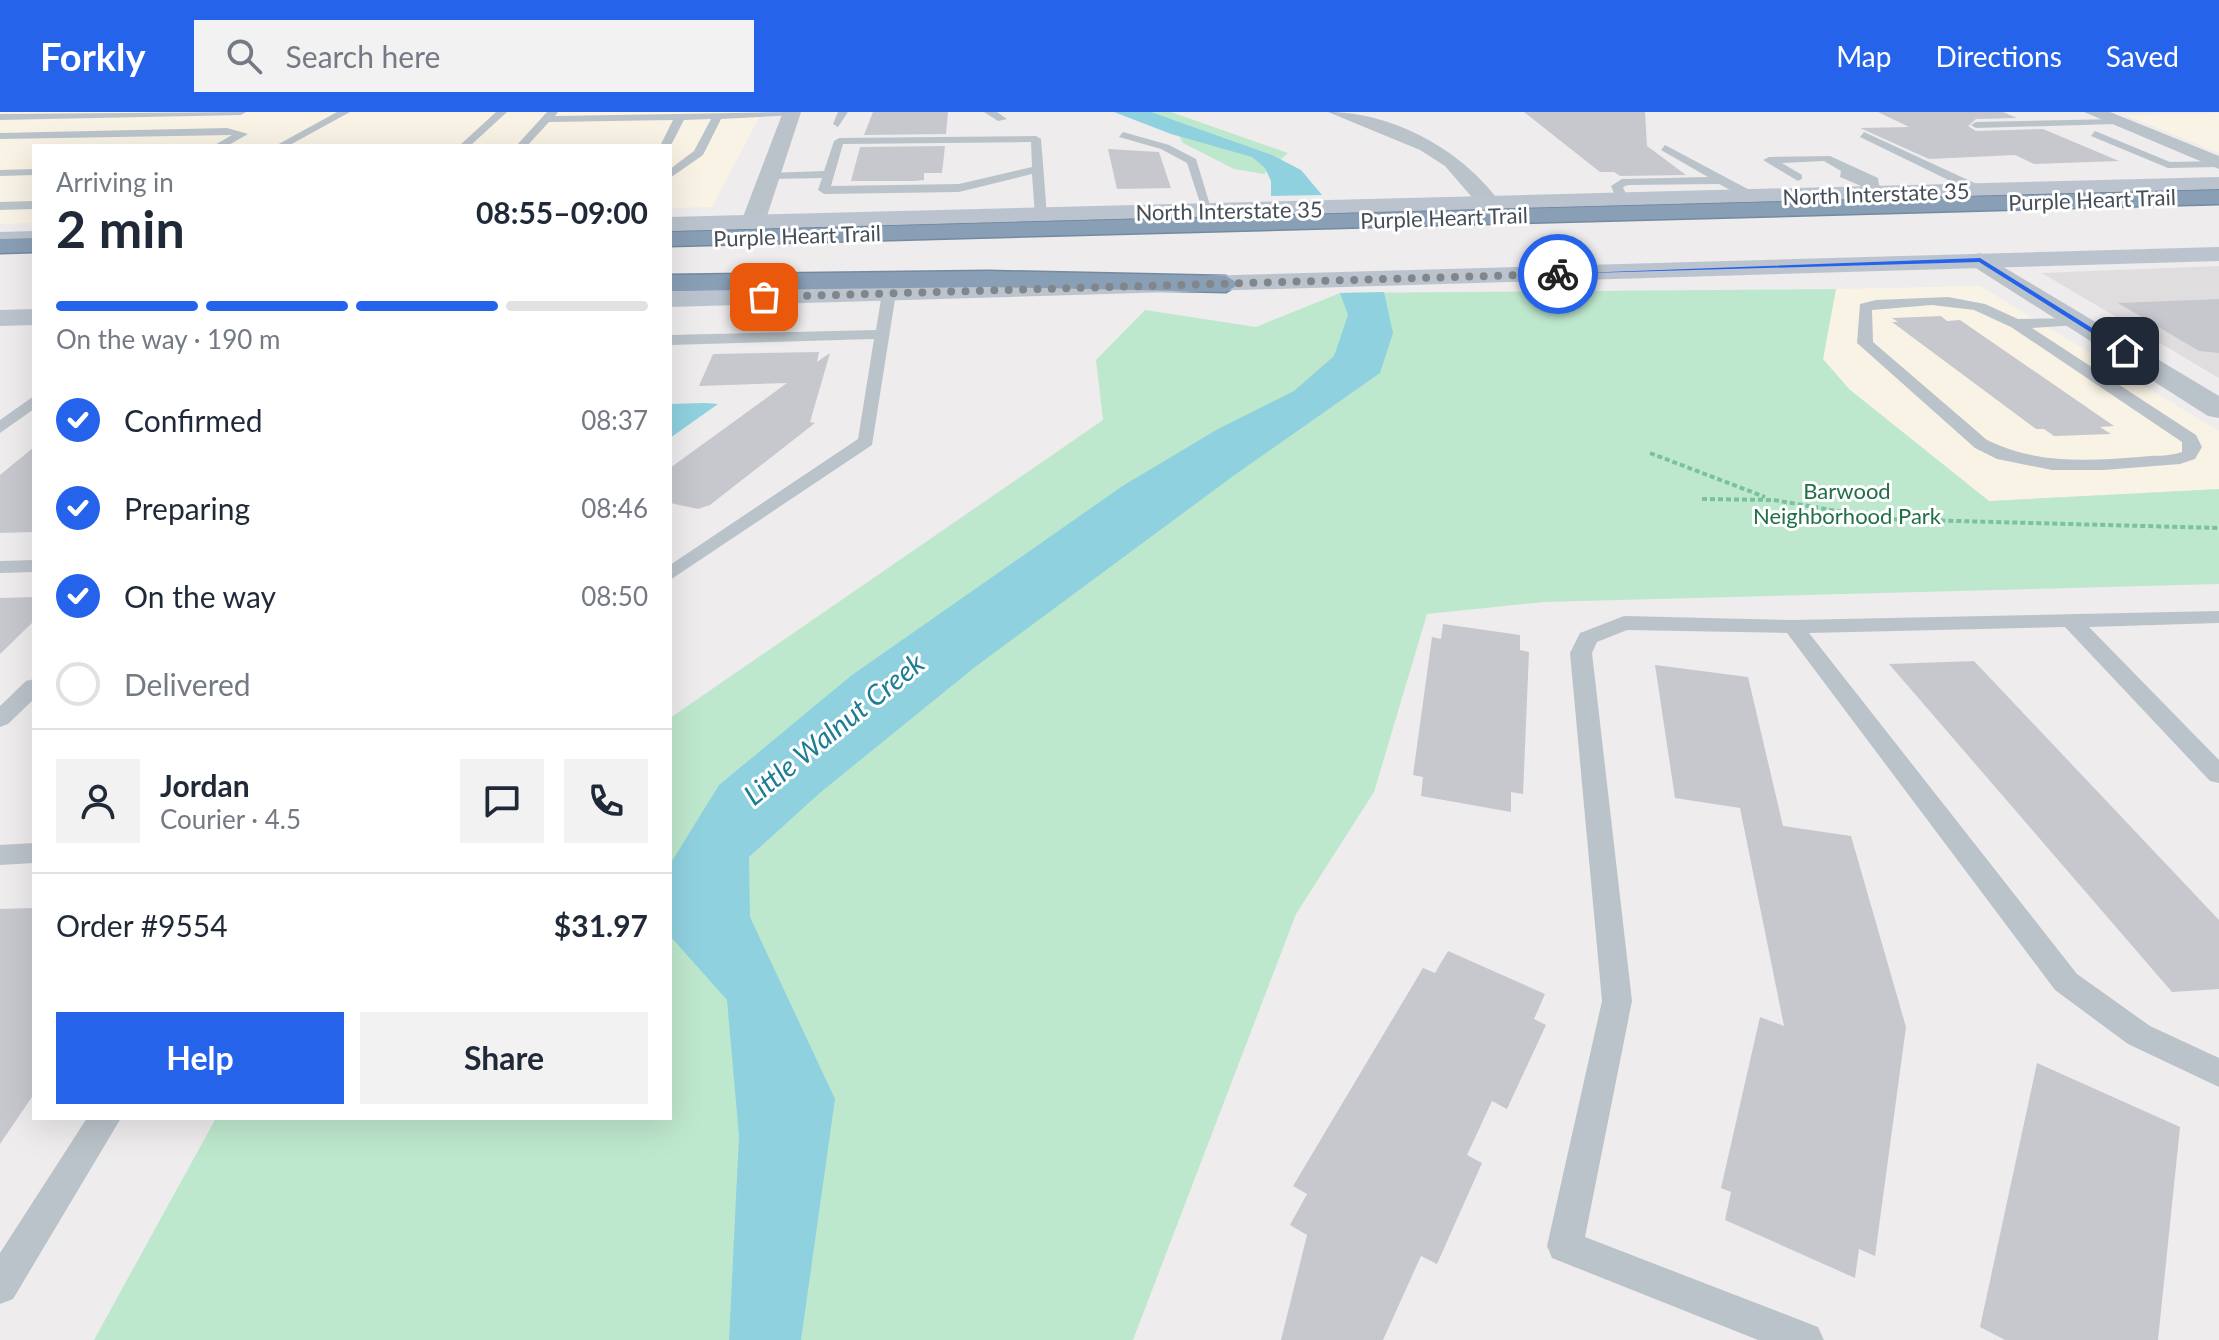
<!DOCTYPE html>
<meta charset="utf-8">
<style>
body{margin:0;font-family:Lato,sans-serif;background:#f2f2f3;color:#1f2937;height:100vh;display:flex;flex-direction:column;font-size:30px;white-space:nowrap}
*{box-sizing:border-box;margin:0}
p{font-size:26px;color:#747a83}
.icon{flex:none;width:44px;height:44px;fill:none;stroke:currentColor;stroke-width:2;stroke-linecap:round;stroke-linejoin:round}
.map{position:relative;flex:1;overflow:hidden}
.drawer{position:absolute;left:32px;top:32px;width:640px;height:976px;display:flex;flex-direction:column;background:#fff;border-radius:0px;box-shadow:0 8px 32px #0002}
.drawer>*{flex:none}
.pin{position:absolute;display:grid;place-items:center;width:68px;height:68px;color:#fff;margin:-34px;border-radius:16px;box-shadow:0 4px 12px #0006}
.courier{position:absolute;display:grid;place-items:center;width:80px;height:80px;margin:-40px;border:6px solid #2563eb;border-radius:50%;background:#fff;color:#222;box-shadow:0 2px 10px #0007}
.summary em{font-style:normal;font-weight:700}
.summary div{display:flex;flex-direction:column-reverse}
.summary{display:flex;align-items:center;justify-content:space-between;height:136px;padding:0 24px}
h1{font-size:52px;font-weight:700;line-height:60px}
.bar{display:grid;grid-template-columns:repeat(4,1fr);gap:12px 8px;align-content:center;height:96px;padding:0 24px}
.bar i{height:10px;border-radius:6px;background:#e0e1e3}
.bar .current{background:#2563eb}
.bar p{grid-column:span 4}
.line{display:flex;align-items:center;gap:20px;padding:0 24px;border-top:2px solid #e0e1e3}
.line div{flex:1}
.round{display:grid;place-items:center;flex:none;width:84px;height:84px;border-radius:0px;background:#f2f2f3}
ol{padding:0 24px;list-style:none}
li{display:flex;align-items:center;gap:24px;height:88px}
li p{margin-inline-start:auto}
li .icon{padding:8px;border-radius:50%;background:#2563eb;color:#fff;stroke-width:4}
li:last-child{color:#747a83}
li i{width:44px;height:44px;border:4px solid #e0e1e3;border-radius:50%}
.primary-button{display:flex;gap:16px;margin-top:auto;padding:16px 24px}
.primary-button a{flex:1;height:92px;border-radius:0px;background:#2563eb;color:#fff;font-size:32px;font-weight:700;line-height:92px;text-align:center}
.primary-button a+a{background:#f2f2f3;color:#1f2937}
header{display:flex;align-items:center;gap:48px;box-sizing:border-box;height:112px;padding:0 40px;background:#2563eb;color:#fff}
header strong{font-size:38px}
nav{display:flex;gap:44px;margin-inline-start:auto;font-size:28px}
.search{width:560px;height:72px;background:#f2f2f3;display:flex;align-items:center;gap:20px;box-sizing:border-box;padding:0 28px;border-radius:0px;color:#747a83;font-size:30px}
.map>svg:first-child{display:block}
.commercial{fill:#f9f3e5}
.education{fill:#dfdddd}
.green{fill:#bee8ce}
.water{fill:#90d1e0}
.building{fill:#c7c8ce}
.lines{fill:none;stroke-linecap:round;stroke-linejoin:round}
.highway-casing{stroke:#748aa1;stroke-width:3}
.path{stroke:#7ac29e;stroke-width:4;stroke-dasharray:5 3;stroke-linecap:butt}
.lane{fill:#bbc3ca;fill-rule:evenodd}
.street{fill:#bbc3ca;fill-rule:evenodd}
.secondary{fill:#bbc4ce;fill-rule:evenodd}
.highway{fill:#899fb6;fill-rule:evenodd}
.route{fill:#2563eb}
.done{stroke:#81868b;stroke-width:8;stroke-dasharray:0 14.4}
.labels{text-anchor:middle;stroke-width:6;stroke-linejoin:round;paint-order:stroke}
.far-street-label{font-size:22px;fill:#464f57;stroke:#fff}
.far-park-label{font-size:22px;fill:#206f46;stroke:#fff}
.water-label{font-size:28px;font-style:italic;fill:#1c7d94;stroke:#fff}
</style>
<header>
<strong>Forkly</strong>
<div class="search"><svg class="icon" aria-label="search" viewBox="0 0 24 24"><circle cx="10" cy="10" r="6"/><path d="M15 15l6 6"/></svg>Search here</div>
<nav><a>Map</a><a>Directions</a><a>Saved</a></nav>
</header>
<div class="map">
<svg width="2219" height="1228" viewBox="0 0 2219 1228">
<rect width="100%" height="100%" fill="#eeecec"/>
<g class="commercial">
<path d="M 0,0 L 762,0 L 712,95 L 670,96 L 670,34 L 34,34 L 34,111 L 0,112 Z"/>
<path d="M 2219,1 L 2219,41 L 2125,3 Z"/>
<path d="M 1980,174 L 2219,319 L 2219,377 L 1989,389 L 1849,277 L 1823,247 L 1836,177 Z"/>
</g>
<path class="education" d="M 2219,154 L 2219,266 L 2042,161 Z"/>
<g class="green">
<path d="M 1124,0 L 1171,0 L 1288,41 L 1264,62 L 1234,57 L 1183,31 L 1179,23 Z"/>
<path d="M 1836,177 L 1823,247 L 1849,277 L 1989,389 L 2219,377 L 2219,472 L 1544,490 L 1427,502 L 1374,680 L 1296,802 L 1133,1228 L 94,1228 L 216,1006 L 670,1006 L 670,606 L 1103,308 L 1096,248 L 1145,198 L 1256,215 L 1340,181 Z"/>
</g>
<g class="water">
<path d="M 1114,0 L 1151,0 L 1272,43 L 1301,58 L 1322,83 L 1271,84 L 1271,69 L 1265,56 L 1252,45 L 1171,22 Z"/>
<path d="M 1384,180 L 1393,221 L 1380,261 L 1236,362 L 975,555 L 821,680 L 749,745 L 750,805 L 835,987 L 801,1228 L 729,1228 L 739,1024 L 727,888 L 670,824 L 672,749 L 719,673 L 852,563 L 1124,373 L 1218,317 L 1294,279 L 1334,244 L 1348,203 L 1340,181 Z"/>
<path d="M 705,291 L 718,292 L 670,326 L 670,292 Z"/>
</g>
<g class="building">
<path d="M 873,0 L 948,0 L 946,22 L 864,23 Z"/>
<path d="M 1524,0 L 1645,0 L 1647,34 L 1686,63 L 1620,64 L 1614,60 L 1600,60 Z"/>
<path d="M 1878,0 L 2003,0 L 2017,6 L 1976,7 L 1968,14 L 1976,19 L 2043,17 L 2119,49 L 2034,52 L 2015,43 L 1929,47 L 1860,16 L 1909,15 Z"/>
<path d="M 945,34 L 942,61 L 924,61 L 924,68 L 914,69 L 851,69 L 860,35 Z"/>
<path d="M 1108,37 L 1159,40 L 1171,76 L 1117,77 Z"/>
<path d="M 2219,187 L 2219,241 L 2199,239 L 2118,191 Z"/>
<path d="M 1941,204 L 1947,209 L 1960,208 L 2114,314 L 2100,315 L 2111,322 L 2054,324 L 2044,317 L 2036,317 L 1892,210 L 1898,210 L 1892,206 Z"/>
<path d="M 819,240 L 817,250 L 830,241 L 810,310 L 815,311 L 710,393 L 698,397 L 670,391 L 670,356 L 787,271 L 699,274 L 713,242 Z"/>
<path d="M 34,335 L 34,420 L 0,421 L 0,363 Z"/>
<path d="M 34,485 L 34,509 L 0,542 L 0,486 Z"/>
<path d="M 1443,512 L 1520,523 L 1520,538 L 1529,540 L 1523,682 L 1511,680 L 1511,700 L 1421,684 L 1423,665 L 1413,663 L 1432,525 L 1441,527 Z"/>
<path d="M 1974,549 L 2219,808 L 2219,877 L 2172,880 L 1889,552 Z"/>
<path d="M 1655,553 L 1748,565 L 1783,714 L 1851,724 L 1906,915 L 1875,1144 L 1859,1137 L 1855,1166 L 1725,1108 L 1731,1080 L 1721,1076 L 1760,905 L 1784,914 L 1740,696 L 1675,686 Z"/>
<path d="M 34,796 L 34,982 L 0,1032 L 0,797 Z"/>
<path d="M 1448,839 L 1545,882 L 1534,907 L 1546,913 L 1507,997 L 1492,989 L 1467,1043 L 1482,1051 L 1437,1152 L 1421,1144 L 1383,1228 L 1281,1228 L 1307,1123 L 1290,1113 L 1307,1082 L 1293,1074 L 1423,856 L 1435,861 Z"/>
<path d="M 2037,951 L 2180,1015 L 2158,1228 L 2005,1228 L 1980,1215 Z"/>
</g>
<g class="lines">
<defs>
<g id="highway">
<path d="M 2219,78 L 2219,92 L 670,134 L 670,120 Z"/>
<path d="M 34,126 L 34,140 L 0,141 L 0,127 Z"/>
<path d="M 988,159 L 1226,164 L 1239,172 L 1226,180 L 988,175 L 670,179 L 670,163 Z"/>
</g>
</defs>
<use href="#highway" class="highway-casing"/>
<g class="path">
<path d="M 1650,341 L 1765,385"/>
<path d="M 1702,387 L 1774,388 L 1882,407 L 2219,416"/>
</g>
<g class="lane">
<path d="M 246,0 L 241,3 L 0,8 L 0,2 Z"/>
<path d="M 337,0 L 350,0 L 288,34 L 275,34 Z"/>
<path d="M 496,0 L 507,0 L 470,34 L 459,34 Z"/>
<path d="M 547,0 L 558,0 L 555,4 L 791,0 L 796,3 L 721,7 L 703,43 L 670,66 L 670,57 L 694,39 L 711,7 L 684,8 L 670,35 L 660,34 L 673,8 L 549,10 L 527,34 L 516,34 Z"/>
<path d="M 838,0 L 848,0 L 838,15 L 833,12 Z"/>
<path d="M 984,0 L 997,0 L 1007,7 L 998,9 Z"/>
<path d="M 2119,7 L 2115,12 L 1976,16 L 1971,13 L 1976,10 Z"/>
<path d="M 227,16 L 248,22 L 227,34 L 213,34 L 232,23 L 0,27 L 0,21 Z"/>
<path d="M 2095,19 L 2170,50 L 2219,49 L 2219,55 L 2168,56 L 2091,24 Z"/>
<path d="M 1123,20 L 1169,33 L 1196,47 L 1213,103 L 1203,100 L 1187,51 L 1161,37 L 1119,25 Z"/>
<path d="M 1864,20 L 1983,75 L 1985,78 L 1975,81 L 1860,25 Z"/>
<path d="M 1036,24 L 1041,27 L 1047,104 L 1041,108 L 1035,104 L 1032,62 L 959,80 L 824,82 L 818,78 L 822,66 L 769,67 L 763,64 L 769,61 L 824,59 L 834,29 L 839,26 ZM 1031,30 L 1032,55 L 959,72 L 831,74 L 843,32 Z"/>
<path d="M 1665,33 L 1757,82 L 1759,85 L 1749,88 L 1719,72 L 1628,73 L 1623,75 L 1629,89 L 1619,92 L 1611,74 L 1622,67 L 1708,65 L 1661,38 Z"/>
<path d="M 1830,44 L 1878,66 L 1879,73 L 1894,81 L 1884,84 L 1840,65 L 1841,59 L 1824,49 L 1782,51 L 1802,63 L 1802,67 L 1798,69 L 1763,48 L 1769,45 Z"/>
<path d="M 34,57 L 34,63 L 0,64 L 0,58 Z"/>
<path d="M 34,89 L 34,97 L 0,98 L 0,90 Z"/>
<path d="M 889,177 L 896,181 L 872,333 L 670,468 L 670,453 L 858,327 L 874,227 L 670,233 L 670,223 L 876,218 L 882,181 Z"/>
<path d="M 1948,185 L 1985,192 L 2018,207 L 2083,206 L 2085,209 L 2078,213 L 2032,216 L 2196,323 L 2202,335 L 2195,347 L 2180,352 L 2104,358 L 2052,358 L 1997,347 L 1975,336 L 1857,231 L 1860,192 L 1876,188 ZM 1932,193 L 1974,198 L 2011,215 L 2182,330 L 2182,340 C 2169,345 2153,343 2139,345 C 2086,349 2036,352 1987,328 L 1873,230 L 1872,198 Z"/>
<path d="M 34,284 L 34,297 L 0,321 L 0,308 Z"/>
<path d="M 34,448 L 34,460 L 0,461 L 0,449 Z"/>
<path d="M 2219,499 L 2219,511 L 2089,515 L 2219,648 L 2219,671 L 2210,669 L 2065,515 L 1809,521 L 2077,862 L 2150,914 L 2219,946 L 2219,975 L 2128,932 L 2055,878 L 1787,521 L 1627,518 L 1597,530 L 1592,541 L 1632,889 L 1585,1125 L 1818,1215 L 1824,1228 L 1758,1228 L 1552,1146 L 1547,1134 L 1602,889 L 1570,541 L 1580,521 L 1624,504 L 1793,508 Z"/>
<path d="M 34,567 L 34,587 L 8,612 L 0,615 L 0,594 L 26,569 Z"/>
<path d="M 34,731 L 34,751 L 0,753 L 0,733 Z"/>
<path d="M 87,1006 L 121,1006 L 13,1187 L 0,1192 L 0,1141 Z"/>
</g>
<g class="street">
<path d="M 783,0 L 801,0 L 765,110 L 753,117 L 745,115 L 741,110 Z"/>
<path d="M 1328,0 C 1394,0 1464,39 1502,93 L 1499,98 L 1483,98 L 1445,54 L 1420,38 Z"/>
<path d="M 2084,0 L 2110,0 L 2219,44 L 2219,57 Z"/>
<path d="M 1980,141 L 2219,284 L 2219,306 L 2208,304 L 1971,153 L 1968,148 L 1971,143 Z"/>
</g>
<g class="secondary">
<path d="M 2219,65 L 2219,77 L 670,119 L 670,105 Z"/>
<path d="M 34,119 L 34,133 L 0,134 L 0,120 Z"/>
<path d="M 2219,135 L 2219,149 L 670,195 L 670,179 Z"/>
<path d="M 34,197 L 34,213 L 0,214 L 0,198 Z"/>
</g>
<use href="#highway" class="highway"/>
</g>
<path class="route" d="M 1980,146 L 2129,239 L 2122,240 L 1979,150 L 1554,162 Z"/>
<g class="lines">
<path class="done" d="M 764,185 L 1558,162"/>
</g>
<g class="labels">
<g class="far-street-label">
<text transform="translate(1876 82) rotate(-2)" y="8">North Interstate 35</text>
<text transform="translate(2092 88) rotate(-2)" y="8">Purple Heart Trail</text>
<text transform="translate(1229 99) rotate(-1)" y="8">North Interstate 35</text>
<text transform="translate(1444 106) rotate(-2)" y="8">Purple Heart Trail</text>
<text transform="translate(797 124) rotate(-2)" y="8">Purple Heart Trail</text>
</g>
<g class="far-park-label">
<text x="1847" y="387">Barwood<tspan x="1847" dy="25">Neighborhood Park</tspan></text>
</g>
<g class="water-label">
<text transform="translate(834 617) rotate(-39)" y="10">Little Walnut Creek</text>
</g>
</g>
</svg>
<div class="pin" style="left:764px;top:185px;background:#ea580c"><svg class="icon" aria-label="bag" viewBox="0 0 24 24"><path d="M5 8h14l-1 12H6zM9 8a3 3 0 0 1 6 0"/></svg></div>
<div class="pin" style="left:2125px;top:239px;background:#1f2937"><svg class="icon" aria-label="home" viewBox="0 0 24 24"><path d="M3 11l9-7 9 7M6 9v11h12V9"/></svg></div>
<div class="courier" style="left:1558px;top:162px"><svg class="icon" aria-label="bike" viewBox="0 0 24 24"><circle cx="6" cy="16" r="4"/><circle cx="18" cy="16" r="4"/><path d="M6 16l4-8h5l3 8M10 8l3 8H6M13 5h3"/></svg></div>
<section class="drawer">
<div class="summary"><div><h1>2 min</h1><p>Arriving in</p></div><em>08:55–09:00</em></div>
<div class="bar"><i class="current"></i><i class="current"></i><i class="current"></i><i></i><p>On the way · 190 m</p></div>
<ol>
<li><svg class="icon" aria-label="check" viewBox="0 0 24 24"><path d="M5 12l5 5 9-10"/></svg>Confirmed<p>08:37</p></li>
<li><svg class="icon" aria-label="check" viewBox="0 0 24 24"><path d="M5 12l5 5 9-10"/></svg>Preparing<p>08:46</p></li>
<li><svg class="icon" aria-label="check" viewBox="0 0 24 24"><path d="M5 12l5 5 9-10"/></svg>On the way<p>08:50</p></li>
<li><i></i>Delivered</li>
</ol>
<div class="line" style="height:144px"><a class="round"><svg class="icon" aria-label="person" viewBox="0 0 24 24"><circle cx="12" cy="8" r="4"/><path d="M4 21q1-7 8-7t8 7"/></svg></a><div><b>Jordan</b><p>Courier · 4.5</p></div><a class="round"><svg class="icon" aria-label="chat" viewBox="0 0 24 24"><path d="M4 5h16v11H9l-5 4z"/></svg></a><a class="round"><svg class="icon" aria-label="phone" viewBox="0 0 24 24"><path d="M5 4h4l2 5-3 2q2 4 5 5l2-3 5 2v4C11 20 4 13 5 4z"/></svg></a></div>
<div class="line" style="height:104px"><div>Order #9554</div><b>$31.97</b></div>
<div class="primary-button"><a>Help</a><a>Share</a></div>
</section>
</div>
